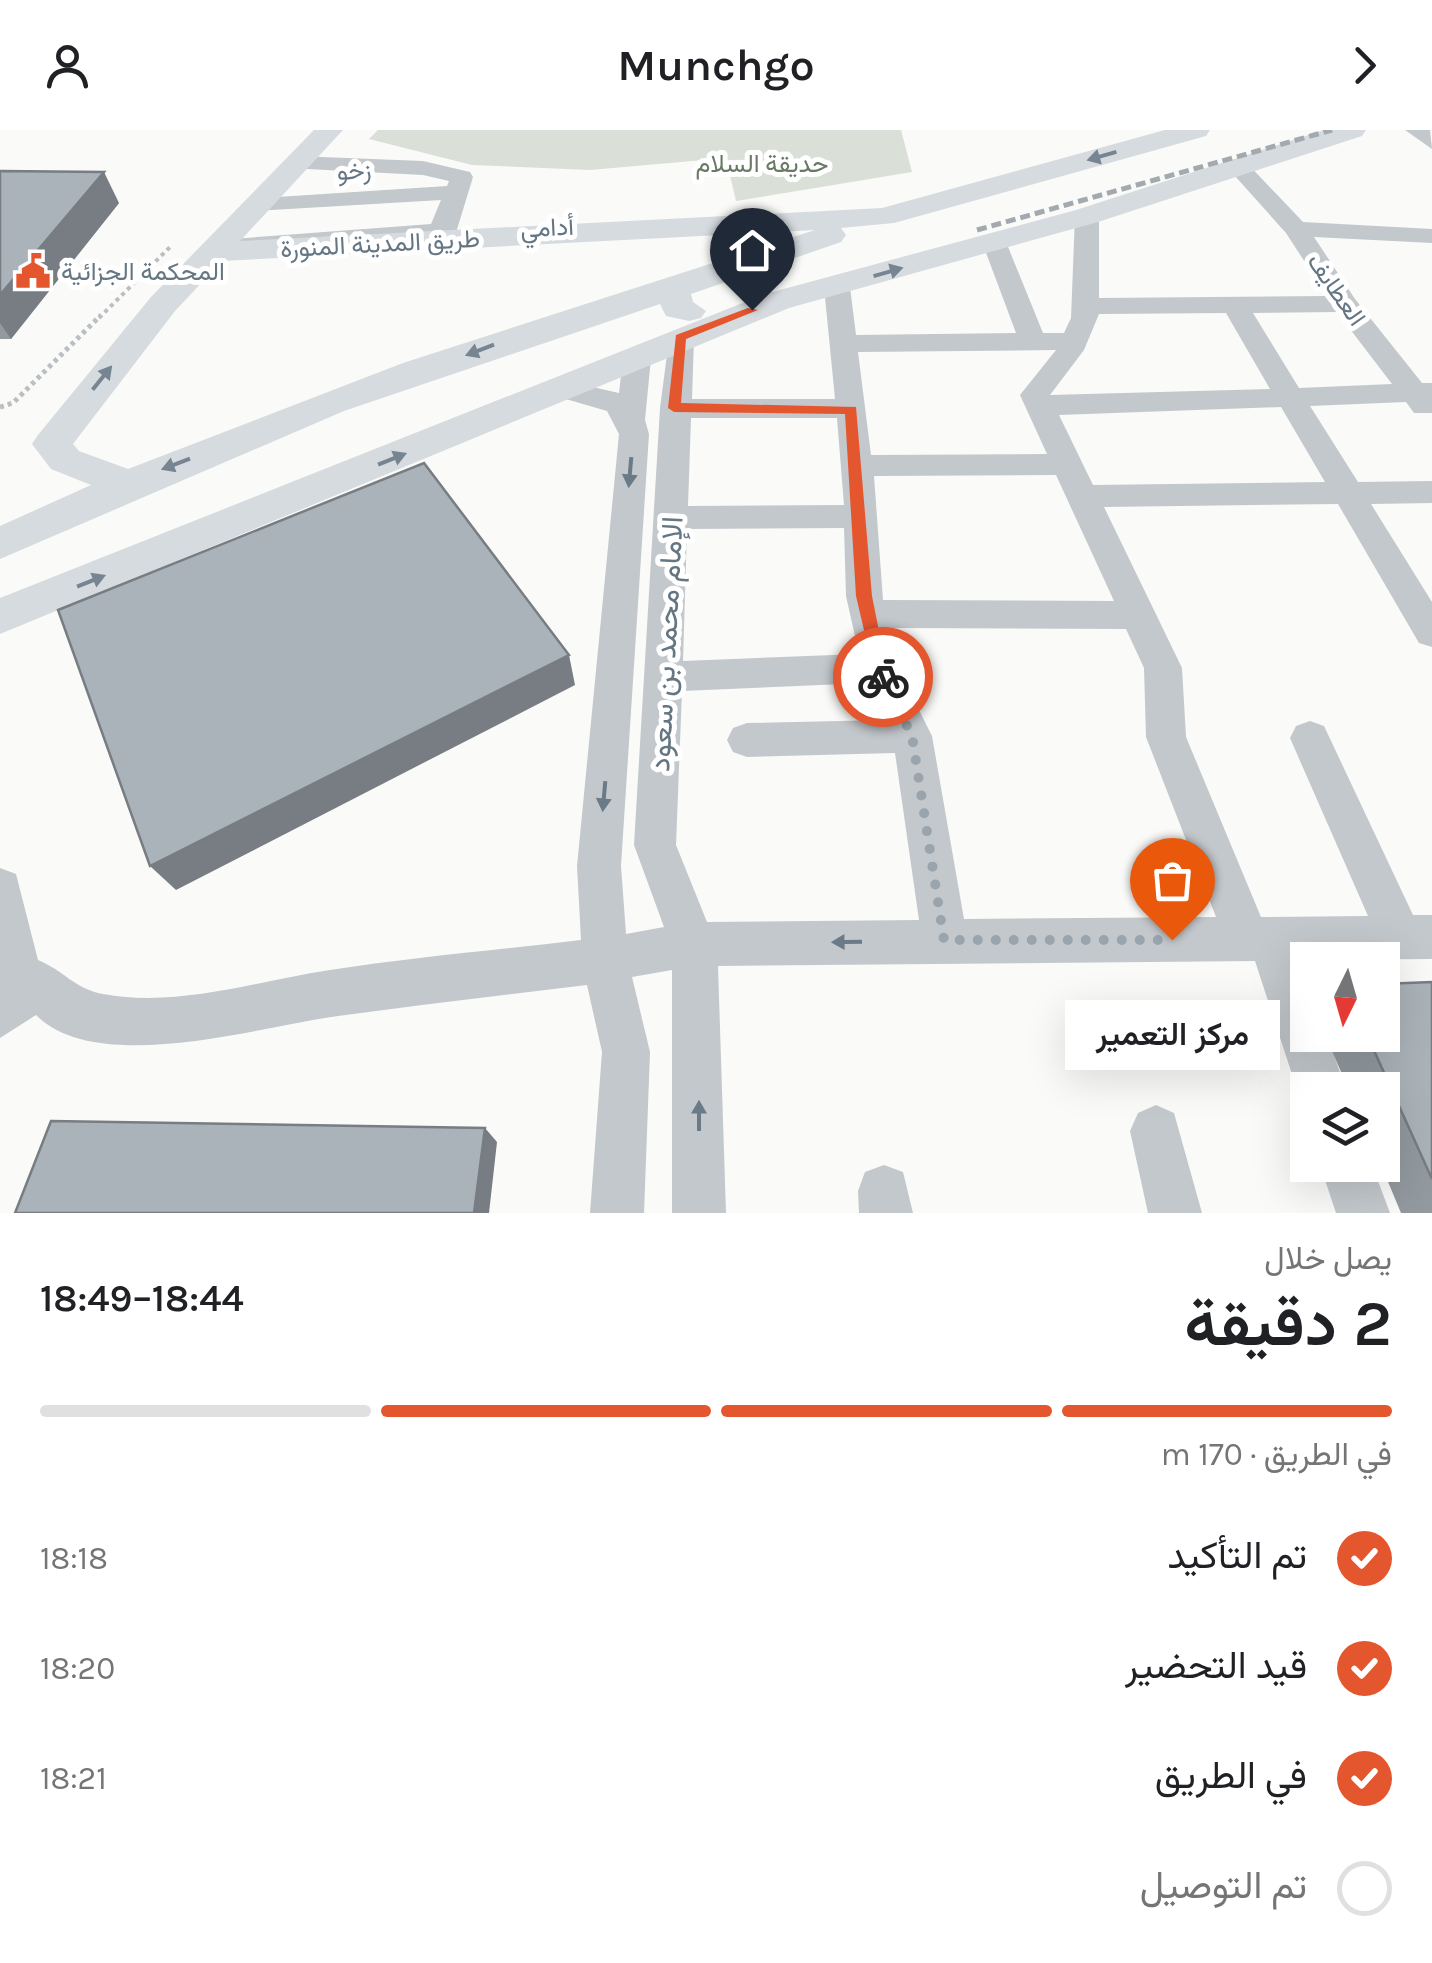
<!DOCTYPE html>
<html lang="ar">
<meta charset="utf-8">
<style>
body{margin:0;font-family:Karla,Vazirmatn,sans-serif;background:#f2f2f2;color:#202124;direction:rtl;height:100vh;display:flex;flex-direction:column;font-size:38px;white-space:nowrap}
*{box-sizing:border-box;margin:0}
p{font-size:32px;color:#757577}
.icon{flex:none;width:55px;height:55px;fill:none;stroke:currentColor;stroke-width:2;stroke-linecap:round;stroke-linejoin:round}
.map{position:relative;height:1083px;overflow:hidden;direction:ltr}
.details{display:flex;flex-direction:column;background:#fff;flex:1}
.details>*{flex:none}
.needle{width:65px;rotate:185deg}
.controls{position:absolute;left:1290px;top:812px;display:grid;gap:20px}
.controls a{display:grid;place-items:center;width:110px;height:110px;border-radius:0px;background:#fff;box-shadow:0 10px 40px #0002;font-size:50px}
.pin{position:absolute;display:grid;place-items:center;width:85px;height:85px;color:#fff;margin:-102px -42px;border-radius:50% 50% 50% 0;rotate:-45deg;box-shadow:0 0 10px #0007}
.pin .icon{rotate:45deg}
.courier{position:absolute;display:grid;place-items:center;width:100px;height:100px;margin:-50px;border:8px solid #e4572e;border-radius:50%;background:#fff;color:#222;box-shadow:0 2px 12px #0007}
.bubble{position:absolute;height:70px;border-radius:0px;background:#fff;box-shadow:0 10px 40px #0002;font-size:32px;font-weight:600;line-height:70px;text-align:center;direction:rtl}
.headline em{font-style:normal;font-weight:600}
.headline div{display:flex;flex-direction:column-reverse}
.headline{display:flex;align-items:center;justify-content:space-between;height:170px;padding:0 40px}
h1{font-size:65px;font-weight:600;line-height:75px}
.bar{display:grid;grid-template-columns:repeat(4,1fr);gap:15px 10px;align-content:center;height:120px;padding:0 40px}
.bar i{height:12px;border-radius:8px;background:#e0e0e0}
.bar .active{background:#e4572e}
.bar p{grid-column:span 4}
ol{padding:0 40px;list-style:none}
li{display:flex;align-items:center;gap:30px;height:110px}
li p{margin-inline-start:auto}
li .icon{padding:10px;border-radius:50%;background:#e4572e;color:#fff;stroke-width:4}
li:last-child{color:#757577}
li i{width:55px;height:55px;border:5px solid #e0e0e0;border-radius:50%}
header{display:flex;justify-content:space-between;align-items:center;height:130px;padding:0 40px;background:#fff;font-size:45px;font-weight:600}
.map>svg:first-child{display:block}
.green{fill:#dadfd7}
.lines{fill:none;stroke-linecap:round;stroke-linejoin:round}
.path-far1{stroke:#bbbfc2;stroke-width:4;stroke-dasharray:4 4;stroke-linecap:butt}
.path{stroke:#bbbfc2;stroke-width:5;stroke-dasharray:4 4;stroke-linecap:butt}
.minor{fill:#c3c8cc;fill-rule:evenodd}
.major{fill:#d6dbdf;fill-rule:evenodd}
.rail{stroke:#a2aab0;stroke-width:5;stroke-dasharray:10 5;stroke-linecap:butt}
.wall{fill:#929a9f}
.shaded-wall{fill:#777d82}
.building{fill:#aab3b9;stroke:#777d82;stroke-width:2.5}
.oneway{fill:#768591}
.oneway2{fill:#6a7a87}
.route{fill:#e4572e}
.done{stroke:#99a4ac;stroke-width:10;stroke-dasharray:0 18}
.labels{text-anchor:middle;stroke-width:10;stroke-linejoin:round;paint-order:stroke}
.far-park-label{font-size:25px;fill:#687a64;stroke:#fff}
.far-street-label{font-size:25px;fill:#657683;stroke:#fff}
.far-poi-label{font-size:25px;fill:#657683;stroke:#fff;text-anchor:start}
.street-label{font-size:30px;fill:#657683;stroke:#fff}
</style>
<header><svg class="icon" aria-label="forward" viewBox="0 0 24 24"><path d="M9 5l7 7-7 7"/></svg>Munchgo<svg class="icon" aria-label="person" viewBox="0 0 24 24"><circle cx="12" cy="8" r="4"/><path d="M4 21q1-7 8-7t8 7"/></svg></header>
<div class="map">
<svg width="1432" height="1083" viewBox="0 0 1432 1083">
<rect width="100%" height="100%" fill="#fafaf8"/>
<path class="green" d="M 378,0 L 901,0 L 912,42 L 736,71 L 726,28 L 590,40 L 472,35 L 369,9 Z"/>
<g class="lines">
<path class="path-far1" d="M 99,188 L 170,117"/>
<path class="path" d="M 0,277 L 13,273 L 101,185"/>
<g class="minor">
<path d="M 1405,0 L 1430,0 L 1432,19 Z"/>
<path d="M 296,26 L 423,31 L 470,42 L 473,47 L 455,106 L 223,121 L 220,116 L 232,109 L 431,94 L 441,70 L 255,81 L 247,79 L 247,69 L 447,56 L 449,51 L 423,45 L 288,38 L 285,33 Z"/>
<path d="M 1237,29 L 1245,31 L 1303,92 L 1432,99 L 1432,113 L 1314,107 L 1355,169 L 1422,253 L 1432,253 L 1432,283 L 1414,283 L 1406,272 L 1310,276 L 1358,352 L 1432,351 L 1432,373 L 1371,374 L 1432,472 L 1432,517 L 1419,513 L 1338,374 L 1104,377 L 1182,538 L 1186,607 L 1261,787 L 1368,786 L 1290,608 L 1296,596 L 1310,591 L 1324,596 L 1413,785 L 1432,785 L 1432,829 L 1301,830 L 1308,850 L 1308,905 L 1327,905 L 1346,960 L 1308,960 L 1308,979 L 1303,978 L 1255,831 L 718,836 L 726,1083 L 672,1083 L 672,840 L 632,847 L 650,922 L 644,1083 L 590,1083 L 602,922 L 587,855 C 504,865 421,875 338,886 C 262,896 97,947 36,885 L 0,908 L 0,738 L 16,744 L 38,830 C 63,840 75,859 103,864 C 178,878 257,851 330,840 C 413,827 498,820 581,810 L 577,736 L 619,304 L 607,281 L 552,265 L 547,259 L 562,250 L 619,263 L 623,228 L 637,219 L 651,228 L 645,290 L 649,304 L 621,736 L 626,804 L 664,797 L 634,715 L 660,278 L 670,202 L 690,202 L 694,208 L 692,269 L 835,269 L 824,157 L 828,151 L 837,149 L 850,157 L 856,205 L 1016,203 L 982,112 L 994,105 L 1006,112 L 1043,203 L 1064,203 L 1071,188 L 1075,86 L 1087,79 L 1099,86 L 1099,168 L 1327,166 L 1286,103 L 1226,36 ZM 1337,182 L 1392,254 L 1299,258 L 1253,183 ZM 1226,183 L 1270,259 L 1050,265 L 1084,220 L 1099,184 ZM 1056,220 L 1020,265 L 1047,324 L 871,325 L 858,222 ZM 1281,277 L 1325,352 L 1093,355 L 1059,285 ZM 691,288 L 837,288 L 844,375 L 688,376 ZM 1056,345 L 1114,471 L 883,470 L 874,346 ZM 844,398 L 846,466 L 859,524 L 683,531 L 687,399 ZM 890,498 L 1126,499 L 1144,538 L 1146,607 L 1216,787 L 964,789 L 932,606 L 902,546 ZM 868,553 L 885,590 L 747,593 L 733,598 L 727,610 L 733,622 L 747,627 L 895,623 L 919,790 L 707,792 L 676,715 L 682,561 Z"/>
<path d="M 1156,975 L 1174,983 L 1202,1083 L 1148,1083 L 1130,1001 L 1138,983 Z"/>
<path d="M 884,1035 L 903,1042 L 913,1083 L 859,1083 L 858,1061 L 865,1042 Z"/>
<path d="M 1320,1035 L 1372,1035 L 1390,1083 L 1336,1083 Z"/>
</g>
<g class="major">
<path d="M 314,0 L 343,0 L 240,111 L 882,78 L 1165,0 L 1210,0 L 1206,6 L 894,93 L 841,98 L 846,105 L 841,112 L 691,164 L 693,172 L 706,181 L 701,188 L 689,191 L 666,186 L 660,174 L 344,281 L 0,429 L 0,396 L 91,355 L 51,339 L 32,314 L 38,305 L 151,167 ZM 815,100 L 403,233 L 128,339 L 79,321 L 73,314 L 175,181 L 222,131 Z"/>
<path d="M 1324,0 L 1366,0 L 1362,6 L 1098,92 L 789,178 L 0,504 L 0,468 L 765,164 L 1076,80 Z"/>
</g>
<path class="rail" d="M 977,100 L 1332,0"/>
</g>
<g class="wall">
<path d="M 0,41 L 119,73 L 11,209 L 0,209 Z"/>
<path d="M 1432,852 L 1432,1083 L 1401,1083 L 1381,1035 L 1382,1035 L 1382,960 L 1349,960 L 1325,905 L 1382,905 Z"/>
</g>
<g class="shaded-wall">
<path d="M 104,42 L 119,73 L 11,209 L 0,193 L 0,165 Z"/>
<path d="M 569,525 L 575,555 L 176,760 L 150,736 Z"/>
<path d="M 485,998 L 497,1012 L 489,1083 L 474,1083 Z"/>
</g>
<g class="building">
<path d="M 0,41 L 104,42 L 0,165 Z"/>
<path d="M 424,333 L 569,525 L 150,736 L 58,480 Z"/>
<path d="M 1432,852 L 1432,1049 L 1367,905 L 1382,905 L 1382,854 Z"/>
<path d="M 51,991 L 485,998 L 474,1083 L 15,1083 Z"/>
</g>
<defs><path id="oneway-solid" d="M-6-.8H1V-3.2L6.5 0L1 3.2V.8H-6Z" transform="scale(2.5)"/></defs>
<g class="oneway">
<use href="#oneway-solid" transform="translate(1102 26) rotate(164)"/>
<use href="#oneway-solid" transform="translate(888 142) rotate(-16)"/>
<use href="#oneway-solid" transform="translate(480 220) rotate(159)"/>
<use href="#oneway-solid" transform="translate(102 248) rotate(-51)"/>
<use href="#oneway-solid" transform="translate(392 329) rotate(-22)"/>
<use href="#oneway-solid" transform="translate(176 334) rotate(159)"/>
<use href="#oneway-solid" transform="translate(91 451) rotate(-22)"/>
</g>
<g class="oneway2">
<use href="#oneway-solid" transform="translate(630 342) rotate(95)"/>
<use href="#oneway-solid" transform="translate(604 666) rotate(95)"/>
<use href="#oneway-solid" transform="translate(847 812) rotate(179)"/>
<use href="#oneway-solid" transform="translate(699 986) rotate(-90)"/>
</g>
<path class="route" d="M 748,178 L 758,180 L 686,209 L 681,273 L 856,277 L 872,466 L 889,551 L 883,553 L 875,547 L 856,466 L 845,284 L 674,282 L 668,278 L 676,205 Z"/>
<g class="lines">
<path class="done" d="M 883,547 L 912,606 L 944,810 L 1172,810"/>
</g>
<defs>
<symbol id="civic-bare" viewBox="-9 -9 18 18"><path d="M-.6-6.5H3V-4.5H.6V-3L4-1V1h2V6H-6V1h2V-1L-.6-3ZM-1.2 2.5V6h2.4V2.5Z" fill="#e4572e" stroke="#fff" stroke-width="2.5" paint-order="stroke"/></symbol>
</defs>
<g fill-rule="evenodd">
<use href="#civic-bare" x="8" y="116" width="50" height="50"/>
</g>
<g class="labels">
<g class="far-park-label">
<text x="762" y="42">حديقة السلام</text>
</g>
<g class="far-street-label">
<text transform="translate(354 40) rotate(-3)" y="9">زخو</text>
<text transform="translate(547 97) rotate(-3)" y="9">أدامي</text>
<text transform="translate(380 113) rotate(-3)" y="9">طريق المدينة المنورة</text>
<text transform="translate(1337 159) rotate(55)" y="9">العطايف</text>
</g>
<g class="far-poi-label">
<text x="61" y="150">المحكمة الجزائية</text>
</g>
<g class="street-label">
<text transform="translate(666 514) rotate(-87)" y="10">الإمام محمد بن سعود</text>
</g>
</g>
</svg>
<div class="controls">
<a><svg class="needle" viewBox="-14 -14 28 28"><path d="M0-13l5 13h-10z" fill="#e53935"/><path d="M0 13l5-13h-10z" fill="#757577"/></svg></a>
<a><svg class="icon" aria-label="layers" viewBox="0 0 24 24"><path d="M12 4l9 5-9 5-9-5zM3 14l9 5 9-5"/></svg></a>
</div>
<div class="pin" style="left:1172px;top:810px;background:#ea580c"><svg class="icon" aria-label="bag" viewBox="0 0 24 24"><path d="M5 8h14l-1 12H6zM9 8a3 3 0 0 1 6 0"/></svg></div>
<div class="pin" style="left:752px;top:180px;background:#1f2937"><svg class="icon" aria-label="home" viewBox="0 0 24 24"><path d="M3 11l9-7 9 7M6 9v11h12V9"/></svg></div>
<div class="courier" style="left:883px;top:547px"><svg class="icon" aria-label="bike" viewBox="0 0 24 24"><circle cx="6" cy="16" r="4"/><circle cx="18" cy="16" r="4"/><path d="M6 16l4-8h5l3 8M10 8l3 8H6M13 5h3"/></svg></div>
<div class="bubble" style="left:1065px;top:870px;width:215px">مركز التعمير</div>
</div>
<section class="details">
<div class="headline"><div><h1>2 دقيقة</h1><p>يصل خلال</p></div><em>18:44–18:49</em></div>
<div class="bar"><i class="active"></i><i class="active"></i><i class="active"></i><i></i><p>في الطريق · 170 m</p></div>
<ol>
<li><svg class="icon" aria-label="check" viewBox="0 0 24 24"><path d="M5 12l5 5 9-10"/></svg>تم التأكيد<p>18:18</p></li>
<li><svg class="icon" aria-label="check" viewBox="0 0 24 24"><path d="M5 12l5 5 9-10"/></svg>قيد التحضير<p>18:20</p></li>
<li><svg class="icon" aria-label="check" viewBox="0 0 24 24"><path d="M5 12l5 5 9-10"/></svg>في الطريق<p>18:21</p></li>
<li><i></i>تم التوصيل</li>
</ol>
</section>
